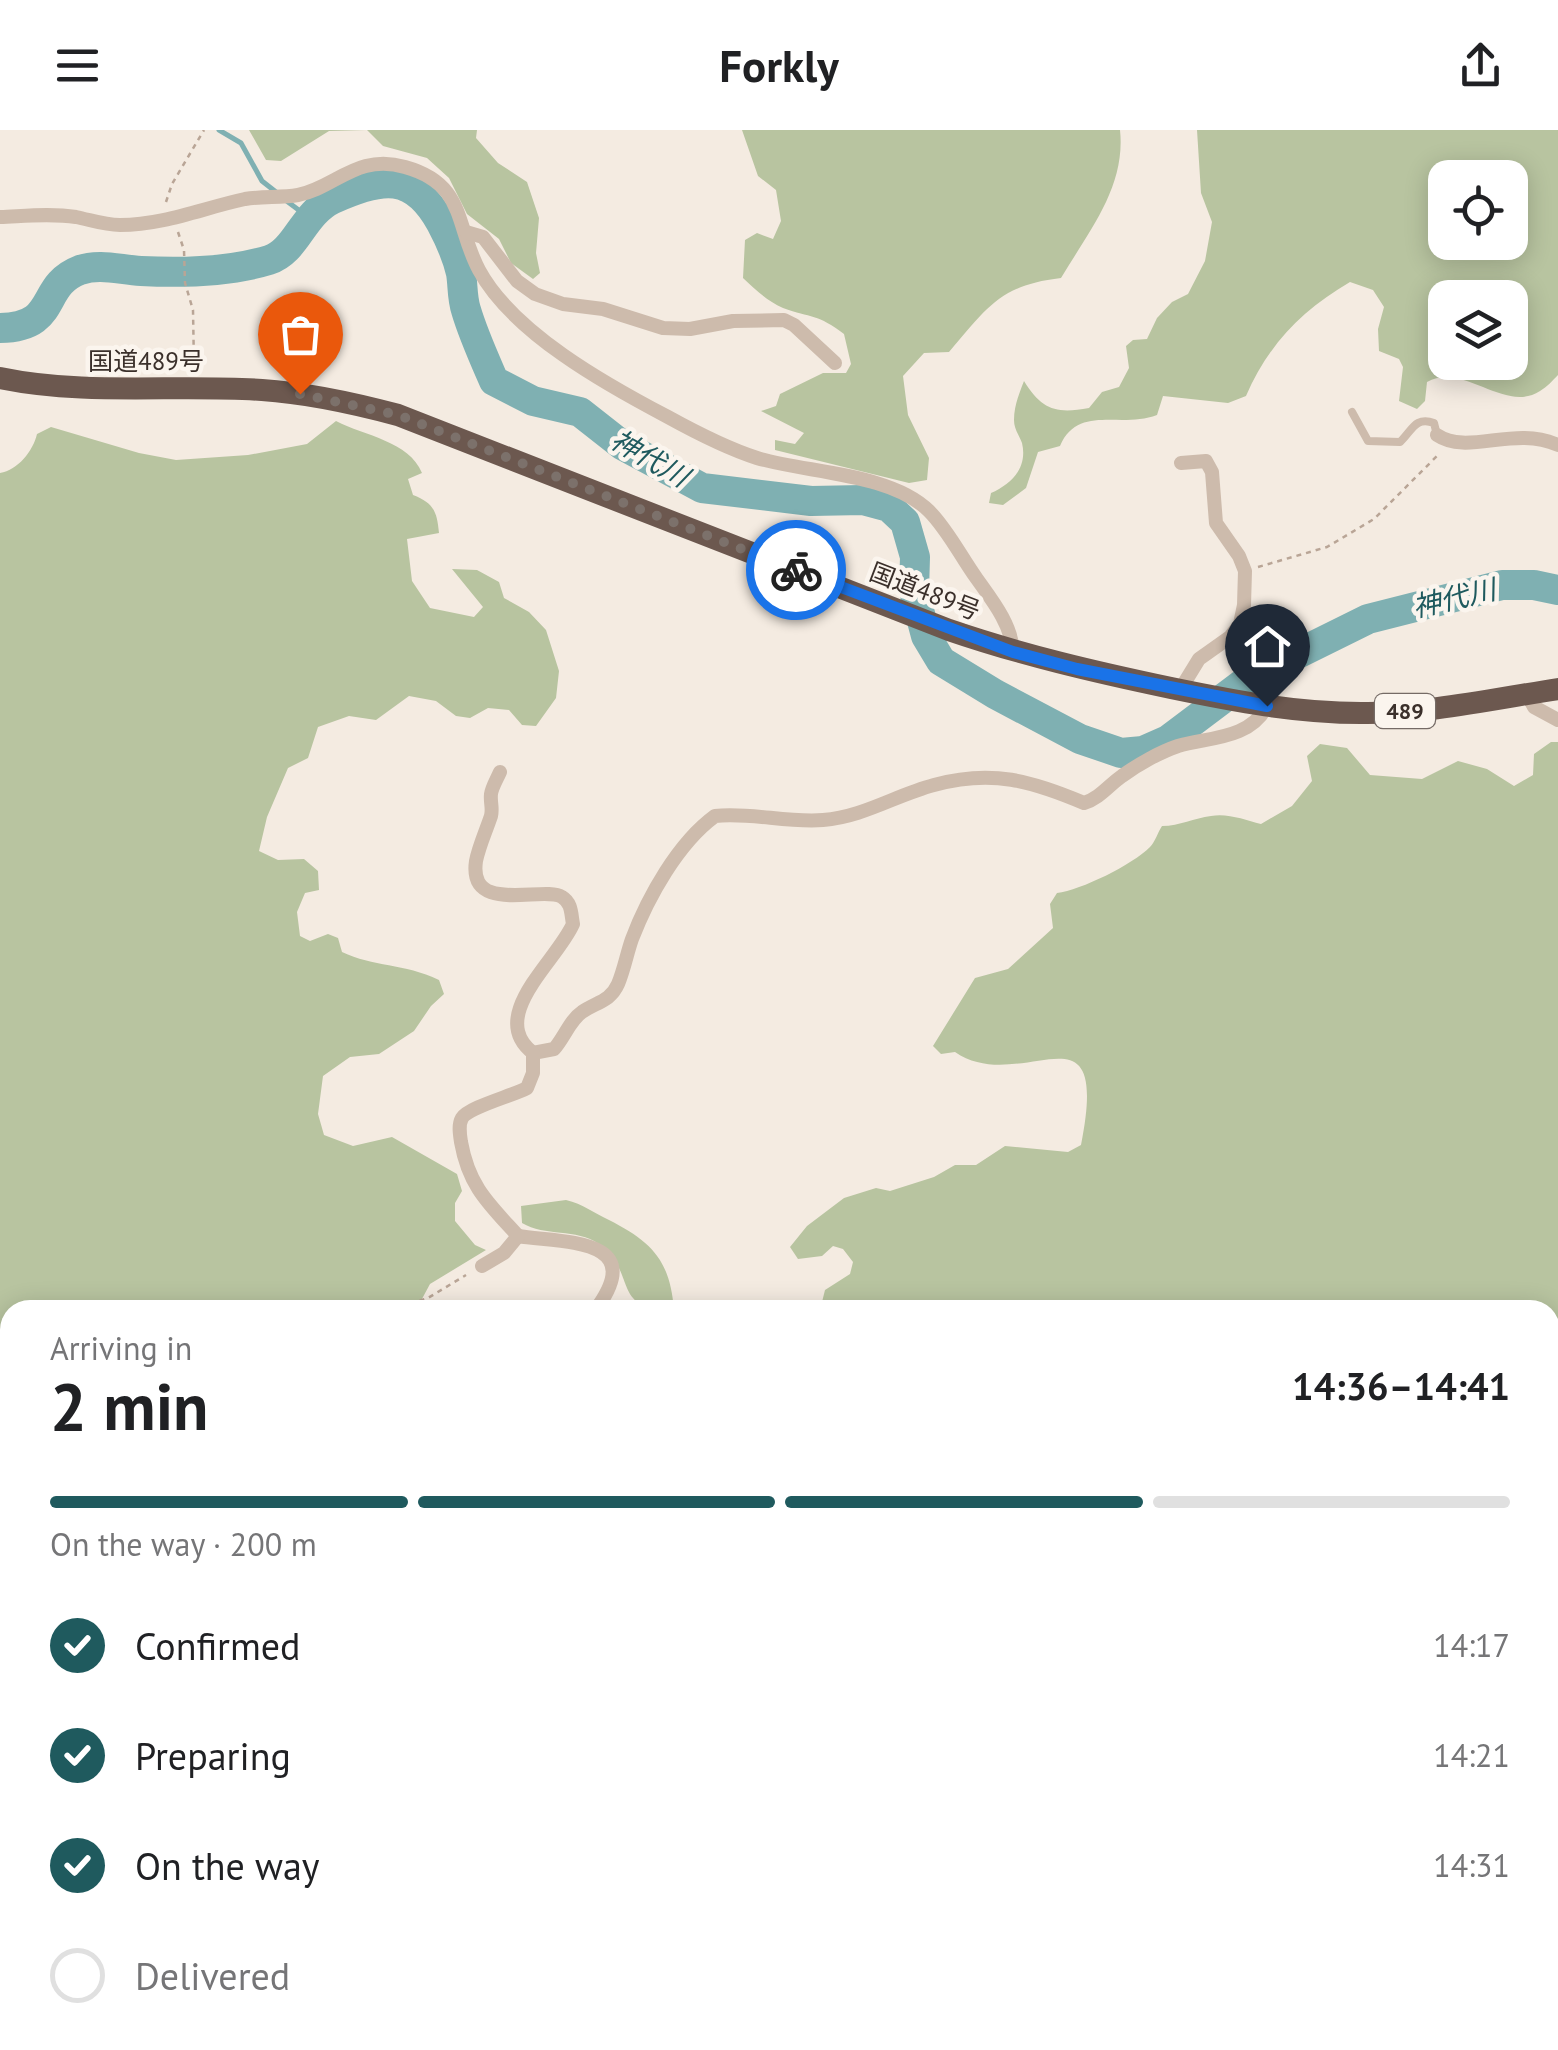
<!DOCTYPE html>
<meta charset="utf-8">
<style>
body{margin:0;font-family:"PT Sans","Noto Sans JP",sans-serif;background:#f2f2f2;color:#202124;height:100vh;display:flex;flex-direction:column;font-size:38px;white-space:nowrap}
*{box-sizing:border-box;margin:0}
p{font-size:32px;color:#757577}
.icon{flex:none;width:55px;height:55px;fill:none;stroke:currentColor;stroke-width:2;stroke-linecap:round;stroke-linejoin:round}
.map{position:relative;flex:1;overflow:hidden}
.drawer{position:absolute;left:0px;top:1170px;width:1560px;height:750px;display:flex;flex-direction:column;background:#fff;border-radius:30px 30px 0 0;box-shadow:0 5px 25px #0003}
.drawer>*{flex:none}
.tools{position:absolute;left:1428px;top:30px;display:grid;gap:20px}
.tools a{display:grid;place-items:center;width:100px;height:100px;border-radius:20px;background:#fff;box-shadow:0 5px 25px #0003;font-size:50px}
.pin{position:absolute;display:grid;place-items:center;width:85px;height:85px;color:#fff;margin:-102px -42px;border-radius:50% 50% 50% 0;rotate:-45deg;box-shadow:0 0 10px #0007}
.pin .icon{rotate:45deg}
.courier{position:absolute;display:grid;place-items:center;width:100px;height:100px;margin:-50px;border:8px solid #1a73e8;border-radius:50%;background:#fff;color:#222;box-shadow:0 2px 12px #0007}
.head em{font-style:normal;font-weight:700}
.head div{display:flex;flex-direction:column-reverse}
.head{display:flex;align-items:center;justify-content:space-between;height:170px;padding:0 50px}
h1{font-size:65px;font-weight:700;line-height:75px}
.bar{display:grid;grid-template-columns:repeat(4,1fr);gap:15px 10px;align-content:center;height:120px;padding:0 50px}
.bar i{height:12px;border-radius:8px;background:#e0e0e0}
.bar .selected{background:#1f5a5e}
.bar p{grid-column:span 4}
ol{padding:0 50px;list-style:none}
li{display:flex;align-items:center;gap:30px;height:110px}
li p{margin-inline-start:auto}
li .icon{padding:10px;border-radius:50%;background:#1f5a5e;color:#fff;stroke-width:4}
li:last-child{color:#757577}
li i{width:55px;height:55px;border:5px solid #e0e0e0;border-radius:50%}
header{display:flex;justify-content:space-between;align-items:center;height:130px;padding:0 50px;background:#fff;font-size:45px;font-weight:700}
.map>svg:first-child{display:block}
.green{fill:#b8c4a0;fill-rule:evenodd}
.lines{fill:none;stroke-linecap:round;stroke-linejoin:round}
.stream{stroke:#7fb0b2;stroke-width:5}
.river{stroke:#7fb0b2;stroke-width:30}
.path{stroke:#b9a596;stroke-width:2.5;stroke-dasharray:5 5;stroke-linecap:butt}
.service{stroke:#cdbbac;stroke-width:8}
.minor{stroke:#cdbbac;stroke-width:14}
.trunk{stroke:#6c584f;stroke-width:22}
.done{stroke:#7c716b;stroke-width:10;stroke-dasharray:0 18}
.route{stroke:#1a73e8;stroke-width:12}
.labels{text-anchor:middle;stroke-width:9;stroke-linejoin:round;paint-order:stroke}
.shield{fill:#fbf5ee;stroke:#756b66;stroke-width:2.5}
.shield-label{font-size:22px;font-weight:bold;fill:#3b302b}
.street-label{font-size:25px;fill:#3b302b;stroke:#fbf5ee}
.water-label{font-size:28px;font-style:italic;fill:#1f5a5e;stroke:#fbf5ee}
</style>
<header><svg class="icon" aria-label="menu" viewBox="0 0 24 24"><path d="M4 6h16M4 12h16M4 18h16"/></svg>Forkly<svg class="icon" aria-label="share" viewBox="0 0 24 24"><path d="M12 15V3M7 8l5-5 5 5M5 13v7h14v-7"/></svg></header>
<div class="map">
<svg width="1558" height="1920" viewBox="0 0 1558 1920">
<rect width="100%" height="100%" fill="#f4ebe1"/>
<g class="green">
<path d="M 249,0 L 477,0 L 476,8 L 498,33 L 527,52 L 539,88 L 536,123 L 540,143 L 533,149 L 511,133 L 499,109 L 467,84 L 449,48 L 427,28 L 383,16 L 367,0 L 329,1 L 281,31 L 266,30 Z"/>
<path d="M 742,0 L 1120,0 C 1126,57 1089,101 1061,148 C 1000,155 987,178 949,222 L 924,223 L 903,246 L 908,285 L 929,328 L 927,350 L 909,353 L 775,320 L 775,310 L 795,314 L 804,303 L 761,281 L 776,276 L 780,264 L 823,243 L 846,243 L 851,234 L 844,204 C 818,184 811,188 783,178 C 767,171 756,160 743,148 L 745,110 L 757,103 L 773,109 L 781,91 L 776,60 L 758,46 Z"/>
<path d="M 1197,0 L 1558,0 L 1558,245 C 1553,250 1547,257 1540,261 C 1505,284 1464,232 1427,252 L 1425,271 L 1417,279 L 1399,271 L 1403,237 L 1399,229 L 1379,221 L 1378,199 L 1384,177 L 1373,160 L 1350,152 C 1302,180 1268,215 1246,266 L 1228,273 L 1163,266 L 1157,285 C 1121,299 1078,274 1060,316 L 1038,322 L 1026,358 L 1003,375 L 989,373 L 991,363 C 1011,354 1028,338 1022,313 C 1019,305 1014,299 1014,290 C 1014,276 1019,264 1024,251 C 1042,280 1056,284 1089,278 L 1102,262 L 1119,257 L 1129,238 L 1126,216 L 1133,210 L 1147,209 L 1157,188 L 1172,172 L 1188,164 L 1205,131 L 1212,92 L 1201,63 ZM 1445,48 L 1510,48 L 1510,112 L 1445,112 ZM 1445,168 L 1510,168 L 1510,232 L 1445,232 Z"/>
<path d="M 336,291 C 365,306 409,311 422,343 L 408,349 L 413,365 C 434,373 437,382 439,403 L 407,409 L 412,451 L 430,478 L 474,487 L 483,477 L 452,439 L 477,440 L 499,452 L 504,468 L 529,482 L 546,500 L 559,541 L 556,568 L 536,596 L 522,595 L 509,580 L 488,578 L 470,588 L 456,586 L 436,571 L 409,566 L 376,590 L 349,586 L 318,597 L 308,628 L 288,638 L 267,687 L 259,721 L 278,730 L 304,729 L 318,741 L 319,760 L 305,763 L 297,782 L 300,806 L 310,811 L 328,804 L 338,808 L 342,822 C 373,837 404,833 439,850 L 444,864 L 431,876 L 414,901 L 379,924 L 350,927 L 323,946 L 318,984 L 324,1005 L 353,1016 L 392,1007 L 457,1044 L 462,1061 L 455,1073 L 455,1091 L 475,1115 L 486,1120 L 430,1154 L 416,1180 L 10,1180 L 10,1833 L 0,1812 L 0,343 C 18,340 33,321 37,304 L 51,297 L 139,323 L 176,330 L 248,325 L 307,314 Z"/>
<path d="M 1551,612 L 1558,612 L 1558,1879 L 1550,1881 L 1550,1180 L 820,1180 L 825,1160 L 850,1144 L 853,1132 L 843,1119 L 833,1116 L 822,1126 L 798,1129 L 790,1117 L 807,1096 L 844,1068 L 876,1058 L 890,1061 L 934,1047 L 955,1035 L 976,1035 L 1005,1016 L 1068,1022 L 1081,1015 C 1111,863 1022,968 955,922 L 941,924 L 933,916 L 975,848 L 1008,839 L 1053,798 L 1050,774 L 1057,763 C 1081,760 1132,735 1150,717 C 1155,712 1158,702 1162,696 C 1180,696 1194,688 1211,686 C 1228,683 1245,690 1261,694 L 1292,676 L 1312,651 L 1307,626 L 1320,614 L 1347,618 L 1370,645 L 1422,649 L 1458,631 L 1487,639 L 1514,656 L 1533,645 L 1534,624 Z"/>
<path d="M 566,1070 C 583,1074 594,1083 609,1090 C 652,1112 670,1130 674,1180 C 609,1180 639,1144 599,1114 C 576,1098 545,1107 522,1093 L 521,1076 Z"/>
<path d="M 73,1910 L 191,1910 L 181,1920 L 77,1920 Z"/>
<path d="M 267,1910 L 1487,1910 L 1487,1920 L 263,1920 Z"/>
</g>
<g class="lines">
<g class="stream">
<path d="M 219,0 L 241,13 L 262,51 L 276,62"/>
<path d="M 284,69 L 308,87"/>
</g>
<path class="river" d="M 0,198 C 60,197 38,156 80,140 C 100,133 120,140 141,141 C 181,143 230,142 269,130 C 297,121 302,84 333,69 C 382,47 413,42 441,93 C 449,108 457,126 461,143 C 463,155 462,168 466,180 C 473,204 484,228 494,251 L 533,271 L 580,282 L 622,315 L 702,358 L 811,371 L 863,370 L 889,377 L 905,392 L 915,427 L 914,461 L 926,506 L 941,531 L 995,564 L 1080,609 L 1121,623 L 1143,621 L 1168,610 L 1253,546 L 1368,489 L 1502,455 L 1534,455 L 1558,460"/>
<g class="path">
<path d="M 166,72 L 172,54 L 204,0"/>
<path d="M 178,102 L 184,120 L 185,153 L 193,180 L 194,237"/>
<path d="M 1258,437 L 1327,417 L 1374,389 L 1438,325"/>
<path d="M 391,1180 L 428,1168 L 466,1145"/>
<path d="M 85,1910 L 87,1920"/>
</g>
<path class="service" d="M 1352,282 L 1368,311 L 1400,312 C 1412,301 1415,286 1434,293 L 1437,305"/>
<g class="minor">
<path d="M 0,87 C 25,86 51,83 76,87 C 91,90 104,95 120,95 C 164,95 203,78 245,69 C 263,66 281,68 298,65 C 335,58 357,23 405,37 C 466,54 455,95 479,140 C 513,203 607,255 668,287 C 697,303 726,318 757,328 C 807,343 891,343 929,381 C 948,400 961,427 977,449 C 992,470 1012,495 1013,522"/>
<path d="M 466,102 L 483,107 L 517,151 L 535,164 L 563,174 L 603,179 L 663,198 L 690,199 L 733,191 L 784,190 L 794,195 L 835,233"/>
<path d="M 1437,305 C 1468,326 1514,295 1558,315"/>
<path d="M 1180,560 L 1199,529 L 1230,507 L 1240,494 L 1244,475 L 1245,441 L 1239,426 L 1216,393 L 1212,342 L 1206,331 L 1181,333"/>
<path d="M 1527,564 L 1534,577 L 1558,590"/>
<path d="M 533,923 L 554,919 C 564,908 570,890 582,882 C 596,872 610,872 618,854 C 624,840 627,823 632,809 C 648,767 678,713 715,686 C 750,682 787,693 823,690 C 863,687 896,665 934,655 C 992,639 1032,651 1084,673 C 1100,668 1109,655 1122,646 C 1137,635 1160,622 1178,616 C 1208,607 1249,610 1267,576"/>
<path d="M 518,1106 C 560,1113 646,1107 599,1175"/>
<path d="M 482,1136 L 504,1123 L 518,1106 C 489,1074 469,1057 461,1012 C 460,1005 458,995 462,988 C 469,977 512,966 527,958 L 533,943 L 533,923 C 486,886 557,831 573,794 C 571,784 572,773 562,767 C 544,755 468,786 476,731 C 479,716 486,701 491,686 C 493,678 490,672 491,664 C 492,657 497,649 500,642"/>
<path d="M 1526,1920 L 1558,1909"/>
</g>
<path class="trunk" d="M 0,248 C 86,266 175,254 262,260 C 308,263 353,273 398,285 L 949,500 C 1022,525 1095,542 1171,558 C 1234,571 1296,583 1361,583 C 1426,584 1493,569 1558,559"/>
</g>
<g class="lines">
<path class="done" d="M 300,264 L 398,285 L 796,440"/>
<path class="route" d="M 796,440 L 1013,522 L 1077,539 L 1267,576"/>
</g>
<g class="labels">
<rect class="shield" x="1375" y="564" width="60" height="34" rx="8"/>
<g class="shield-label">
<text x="1405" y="589">489</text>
</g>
<g class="street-label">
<text x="146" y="240">国道489号</text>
<text transform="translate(925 461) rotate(21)" y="9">国道489号</text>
</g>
<g class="water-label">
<text transform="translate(650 328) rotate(30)" y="10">神代川</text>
<text transform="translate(1454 468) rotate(-13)" y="10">神代川</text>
</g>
</g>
</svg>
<div class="tools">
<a><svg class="icon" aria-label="locate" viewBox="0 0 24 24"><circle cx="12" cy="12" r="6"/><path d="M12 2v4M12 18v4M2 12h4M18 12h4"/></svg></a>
<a><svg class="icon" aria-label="layers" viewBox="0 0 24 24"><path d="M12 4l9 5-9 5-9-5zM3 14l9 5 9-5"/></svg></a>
</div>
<div class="pin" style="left:300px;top:264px;background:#ea580c"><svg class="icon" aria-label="bag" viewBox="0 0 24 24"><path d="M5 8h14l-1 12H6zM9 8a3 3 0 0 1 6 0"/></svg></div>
<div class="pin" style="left:1267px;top:576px;background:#1f2937"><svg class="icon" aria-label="home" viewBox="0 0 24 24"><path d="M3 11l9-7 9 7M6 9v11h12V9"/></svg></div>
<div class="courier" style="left:796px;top:440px"><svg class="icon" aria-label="bike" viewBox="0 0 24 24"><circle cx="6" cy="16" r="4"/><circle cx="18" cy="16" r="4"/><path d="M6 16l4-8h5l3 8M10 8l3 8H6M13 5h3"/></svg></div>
<section class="drawer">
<div class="head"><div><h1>2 min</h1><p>Arriving in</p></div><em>14:36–14:41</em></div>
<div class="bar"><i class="selected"></i><i class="selected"></i><i class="selected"></i><i></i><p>On the way · 200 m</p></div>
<ol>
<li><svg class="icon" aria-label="check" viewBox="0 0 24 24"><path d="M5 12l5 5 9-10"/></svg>Confirmed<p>14:17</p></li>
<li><svg class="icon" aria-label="check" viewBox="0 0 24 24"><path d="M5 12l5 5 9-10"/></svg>Preparing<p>14:21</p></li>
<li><svg class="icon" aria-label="check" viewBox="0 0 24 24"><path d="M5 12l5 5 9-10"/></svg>On the way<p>14:31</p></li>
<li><i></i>Delivered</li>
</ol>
</section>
</div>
